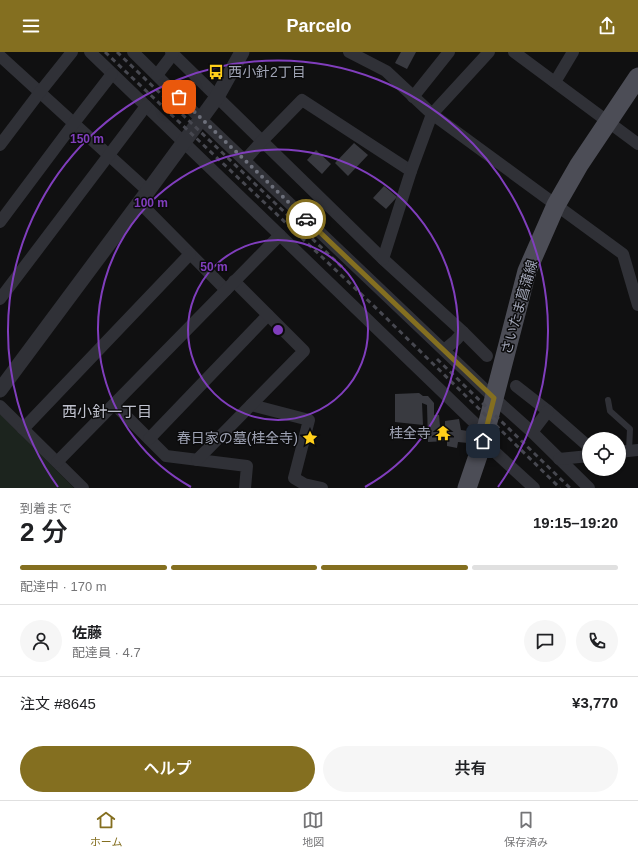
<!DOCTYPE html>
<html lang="ja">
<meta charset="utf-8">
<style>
body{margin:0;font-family:Helvetica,"Noto Sans JP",sans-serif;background:#f6f6f6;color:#202124;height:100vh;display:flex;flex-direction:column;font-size:15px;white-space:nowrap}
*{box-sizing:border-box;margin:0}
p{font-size:13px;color:#757577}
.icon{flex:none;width:22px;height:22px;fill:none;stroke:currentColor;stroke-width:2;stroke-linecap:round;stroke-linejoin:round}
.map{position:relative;height:436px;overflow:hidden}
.sheet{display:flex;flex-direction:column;background:#fff;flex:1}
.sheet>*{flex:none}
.tools{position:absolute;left:582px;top:380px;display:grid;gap:8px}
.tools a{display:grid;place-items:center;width:44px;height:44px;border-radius:50%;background:#fff;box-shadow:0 1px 3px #0004;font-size:20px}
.pin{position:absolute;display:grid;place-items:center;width:34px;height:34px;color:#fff;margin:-17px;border-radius:8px;box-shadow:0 2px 6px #0006}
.courier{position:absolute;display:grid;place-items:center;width:40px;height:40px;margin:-20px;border:3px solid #846f20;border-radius:50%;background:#fff;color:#222;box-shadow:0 1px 5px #0007}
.overview em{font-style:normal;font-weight:600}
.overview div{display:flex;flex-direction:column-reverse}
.overview{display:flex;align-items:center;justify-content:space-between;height:68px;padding:0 20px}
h1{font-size:26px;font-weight:600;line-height:30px}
.bar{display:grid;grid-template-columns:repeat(4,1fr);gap:6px 4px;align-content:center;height:48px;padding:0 20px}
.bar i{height:5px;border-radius:3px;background:#e0e0e0}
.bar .active{background:#846f20}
.bar p{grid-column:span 4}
.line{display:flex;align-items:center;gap:10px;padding:0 20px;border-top:1px solid #e0e0e0}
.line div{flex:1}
.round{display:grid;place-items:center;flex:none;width:42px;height:42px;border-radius:21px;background:#f6f6f6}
.cta{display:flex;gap:8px;margin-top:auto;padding:8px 20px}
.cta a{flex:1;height:46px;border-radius:24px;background:#846f20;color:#fff;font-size:16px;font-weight:600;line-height:46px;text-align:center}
.cta a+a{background:#f6f6f6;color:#202124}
header{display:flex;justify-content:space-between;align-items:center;height:52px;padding:0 20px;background:#846f20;color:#fff;font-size:18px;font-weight:600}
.tab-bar{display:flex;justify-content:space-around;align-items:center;height:56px;border-top:1px solid #e0e0e0;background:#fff;font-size:11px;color:#757577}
.tab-bar a{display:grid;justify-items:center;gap:2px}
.tab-bar .active{color:#846f20}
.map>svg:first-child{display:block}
.green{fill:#1c241e}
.building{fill:#393a40}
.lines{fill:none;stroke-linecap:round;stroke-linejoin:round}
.service{stroke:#303137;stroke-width:6}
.minor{stroke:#303137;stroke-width:12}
.tertiary{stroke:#303137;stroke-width:15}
.primary{stroke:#4c4d56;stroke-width:19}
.rail{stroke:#474850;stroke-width:3;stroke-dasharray:5 4;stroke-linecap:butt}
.done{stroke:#6d707b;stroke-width:4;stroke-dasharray:0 7.2}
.route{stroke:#846f20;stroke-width:5}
.ring{fill:none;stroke:#803ebd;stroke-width:2}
.labels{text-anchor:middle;stroke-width:3;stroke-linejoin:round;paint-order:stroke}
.poi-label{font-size:14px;fill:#9fa3b4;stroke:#0b0b0c;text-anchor:end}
.street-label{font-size:14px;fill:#9fa3b4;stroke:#0b0b0c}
.neighbourhood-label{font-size:15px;fill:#c1c3cf;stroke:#0b0b0c}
.centre{fill:#803ebd;stroke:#0b0b0c;stroke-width:2}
.ring-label{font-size:12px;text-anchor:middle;font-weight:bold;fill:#803ebd;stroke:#0b0b0c;stroke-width:3;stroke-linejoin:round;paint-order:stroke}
</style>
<header><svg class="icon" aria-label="menu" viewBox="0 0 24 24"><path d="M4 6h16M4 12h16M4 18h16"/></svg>Parcelo<svg class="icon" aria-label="share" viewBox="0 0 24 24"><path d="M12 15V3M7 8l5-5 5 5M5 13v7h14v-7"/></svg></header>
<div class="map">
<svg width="638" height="436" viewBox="0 0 638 436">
<rect width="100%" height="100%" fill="#101011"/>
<path class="green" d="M 0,363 L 1,363 L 74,436 L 0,436 Z"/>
<g class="building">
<path d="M 401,0 L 416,0 L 407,17 L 395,11 Z"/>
<path d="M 354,91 L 368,103 L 348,124 L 335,111 Z"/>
<path d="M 316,98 L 331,112 L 322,122 L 307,108 Z"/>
<path d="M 384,134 L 397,145 L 386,157 L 373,146 Z"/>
<path d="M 419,341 L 423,344 L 428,344 L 434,351 L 434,363 L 439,363 L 440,374 L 445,373 L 445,369 L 459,367 L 461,378 L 468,379 L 468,391 L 458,390 L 457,396 L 447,394 L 447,389 L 428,390 L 427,353 L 422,351 L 423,373 L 395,370 L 395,342 Z"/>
</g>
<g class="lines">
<path class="service" d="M 608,348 L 610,359 L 630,377 L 629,399"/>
<g class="minor">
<path d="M 90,0 L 485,381"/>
<path d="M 133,0 L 201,67 L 494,346 L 532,380"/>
<path d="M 171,0 L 383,207 L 463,280 L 456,288 L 444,298"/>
<path d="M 349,0 L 386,19 L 432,62 L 623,202 L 638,253"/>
<path d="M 514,0 L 638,92"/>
<path d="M 0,4 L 148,139"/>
<path d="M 157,23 L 173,2"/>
<path d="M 555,30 L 573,0"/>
<path d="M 413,45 L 449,0"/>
<path d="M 0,93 L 40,40 L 72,0"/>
<path d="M 245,108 L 262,89 L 302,48 L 411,119"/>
<path d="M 140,151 L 226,238"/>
<path d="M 0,170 L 74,71 L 112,22"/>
<path d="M 383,207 L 411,119 L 432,62 L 489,0"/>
<path d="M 0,247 L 146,54"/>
<path d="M 463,280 L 487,304"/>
<path d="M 516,334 L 548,359 L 589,395"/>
<path d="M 114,352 L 166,404 L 247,414 L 245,436"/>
<path d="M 251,353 L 309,368 L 294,426 L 304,432 L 322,436"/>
<path d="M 0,354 L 83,436"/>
<path d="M 548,359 L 532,380 L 589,436"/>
<path d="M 23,377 L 190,202"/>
<path d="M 149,387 L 268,263"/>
<path d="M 483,389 L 534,436"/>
<path d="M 619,400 L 638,398"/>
<path d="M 559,407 L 589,404"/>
<path d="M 197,408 L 304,299 L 234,229"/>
<path d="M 57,410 L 280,183"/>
</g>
<path class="tertiary" d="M 0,338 L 148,139 L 217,45 L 242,0"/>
<path class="primary" d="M 467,436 L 483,389 L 527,219 L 556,153 L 579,113 L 638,25"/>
<g class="rail">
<path d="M 105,0 L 377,257 L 560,436"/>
<path d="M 117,0 L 345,218"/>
<path d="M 437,307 L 570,436"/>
</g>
</g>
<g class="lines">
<path class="done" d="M 179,45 L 306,167"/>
<path class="route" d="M 306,167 L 494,346 L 483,389"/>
</g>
<g class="ring">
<circle cx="278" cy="278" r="90"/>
<path d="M191 435A180 180 0 1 1 365 435"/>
<path d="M58 435A270 270 0 1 1 498 435"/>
</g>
<defs>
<symbol id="bus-bare" viewBox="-9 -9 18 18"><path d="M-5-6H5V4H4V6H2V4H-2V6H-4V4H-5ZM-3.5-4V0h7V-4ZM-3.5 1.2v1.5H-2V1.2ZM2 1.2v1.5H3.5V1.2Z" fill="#ffcf1a" stroke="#0b0b0c" stroke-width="2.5" paint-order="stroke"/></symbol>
<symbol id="temple-bare" viewBox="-9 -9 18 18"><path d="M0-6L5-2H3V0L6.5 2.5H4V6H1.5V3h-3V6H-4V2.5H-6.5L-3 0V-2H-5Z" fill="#ffcf1a" stroke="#0b0b0c" stroke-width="2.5" paint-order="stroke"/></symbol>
<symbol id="sight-bare" viewBox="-9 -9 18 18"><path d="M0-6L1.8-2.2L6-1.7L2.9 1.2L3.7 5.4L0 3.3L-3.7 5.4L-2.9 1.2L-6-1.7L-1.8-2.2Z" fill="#ffcf1a" stroke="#0b0b0c" stroke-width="2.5" paint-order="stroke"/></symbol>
</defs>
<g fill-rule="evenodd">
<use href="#bus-bare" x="205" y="9" width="22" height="22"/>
<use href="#temple-bare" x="432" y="370" width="22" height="22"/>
<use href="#sight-bare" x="299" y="375" width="22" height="22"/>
</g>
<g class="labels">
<g class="poi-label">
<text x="228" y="25" text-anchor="start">西小針2丁目</text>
<text x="431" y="386">桂全寺</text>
<text x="298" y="391">春日家の墓(桂全寺)</text>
</g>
<g class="street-label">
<text transform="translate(519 255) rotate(-74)" y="5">さいたま菖蒲線</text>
</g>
<g class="neighbourhood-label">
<text x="107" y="365">西小針一丁目</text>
</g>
</g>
<circle cx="278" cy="278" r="6" class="centre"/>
<g class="ring-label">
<text x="87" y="91">150 m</text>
<text x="151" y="155">100 m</text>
<text x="214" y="219">50 m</text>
</g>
</svg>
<div class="tools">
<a><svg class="icon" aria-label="locate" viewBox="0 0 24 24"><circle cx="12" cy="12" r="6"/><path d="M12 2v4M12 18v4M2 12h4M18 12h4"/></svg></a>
</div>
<div class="pin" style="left:179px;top:45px;background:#ea580c"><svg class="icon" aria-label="bag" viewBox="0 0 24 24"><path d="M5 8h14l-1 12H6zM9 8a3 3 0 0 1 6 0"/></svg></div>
<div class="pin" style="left:483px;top:389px;background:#1f2937"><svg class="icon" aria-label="home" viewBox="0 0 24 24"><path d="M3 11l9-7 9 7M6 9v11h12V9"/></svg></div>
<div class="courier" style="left:306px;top:167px"><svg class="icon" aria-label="car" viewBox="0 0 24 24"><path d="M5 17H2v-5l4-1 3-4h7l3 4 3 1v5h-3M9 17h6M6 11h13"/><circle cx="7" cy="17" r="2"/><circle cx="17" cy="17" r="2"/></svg></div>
</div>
<section class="sheet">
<div class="overview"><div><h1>2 分</h1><p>到着まで</p></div><em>19:15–19:20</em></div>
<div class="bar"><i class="active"></i><i class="active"></i><i class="active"></i><i></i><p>配達中 · 170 m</p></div>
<div class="line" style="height:72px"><a class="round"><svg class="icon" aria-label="person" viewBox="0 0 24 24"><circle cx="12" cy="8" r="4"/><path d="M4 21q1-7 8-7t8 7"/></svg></a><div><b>佐藤</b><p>配達員 · 4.7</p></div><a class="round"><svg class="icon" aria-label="chat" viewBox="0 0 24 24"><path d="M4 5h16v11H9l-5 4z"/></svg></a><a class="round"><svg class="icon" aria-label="phone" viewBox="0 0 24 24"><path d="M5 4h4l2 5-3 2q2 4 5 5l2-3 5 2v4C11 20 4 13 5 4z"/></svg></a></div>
<div class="line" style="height:52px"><div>注文 #8645</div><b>¥3,770</b></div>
<div class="cta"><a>ヘルプ</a><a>共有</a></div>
</section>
<nav class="tab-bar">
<a class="active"><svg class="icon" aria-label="home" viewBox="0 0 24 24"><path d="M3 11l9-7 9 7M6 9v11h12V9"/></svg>ホーム</a>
<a><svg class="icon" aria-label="map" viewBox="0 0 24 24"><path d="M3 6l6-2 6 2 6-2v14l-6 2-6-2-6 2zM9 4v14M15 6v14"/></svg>地図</a>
<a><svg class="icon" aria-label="saved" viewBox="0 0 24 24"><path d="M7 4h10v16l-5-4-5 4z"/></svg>保存済み</a>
</nav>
